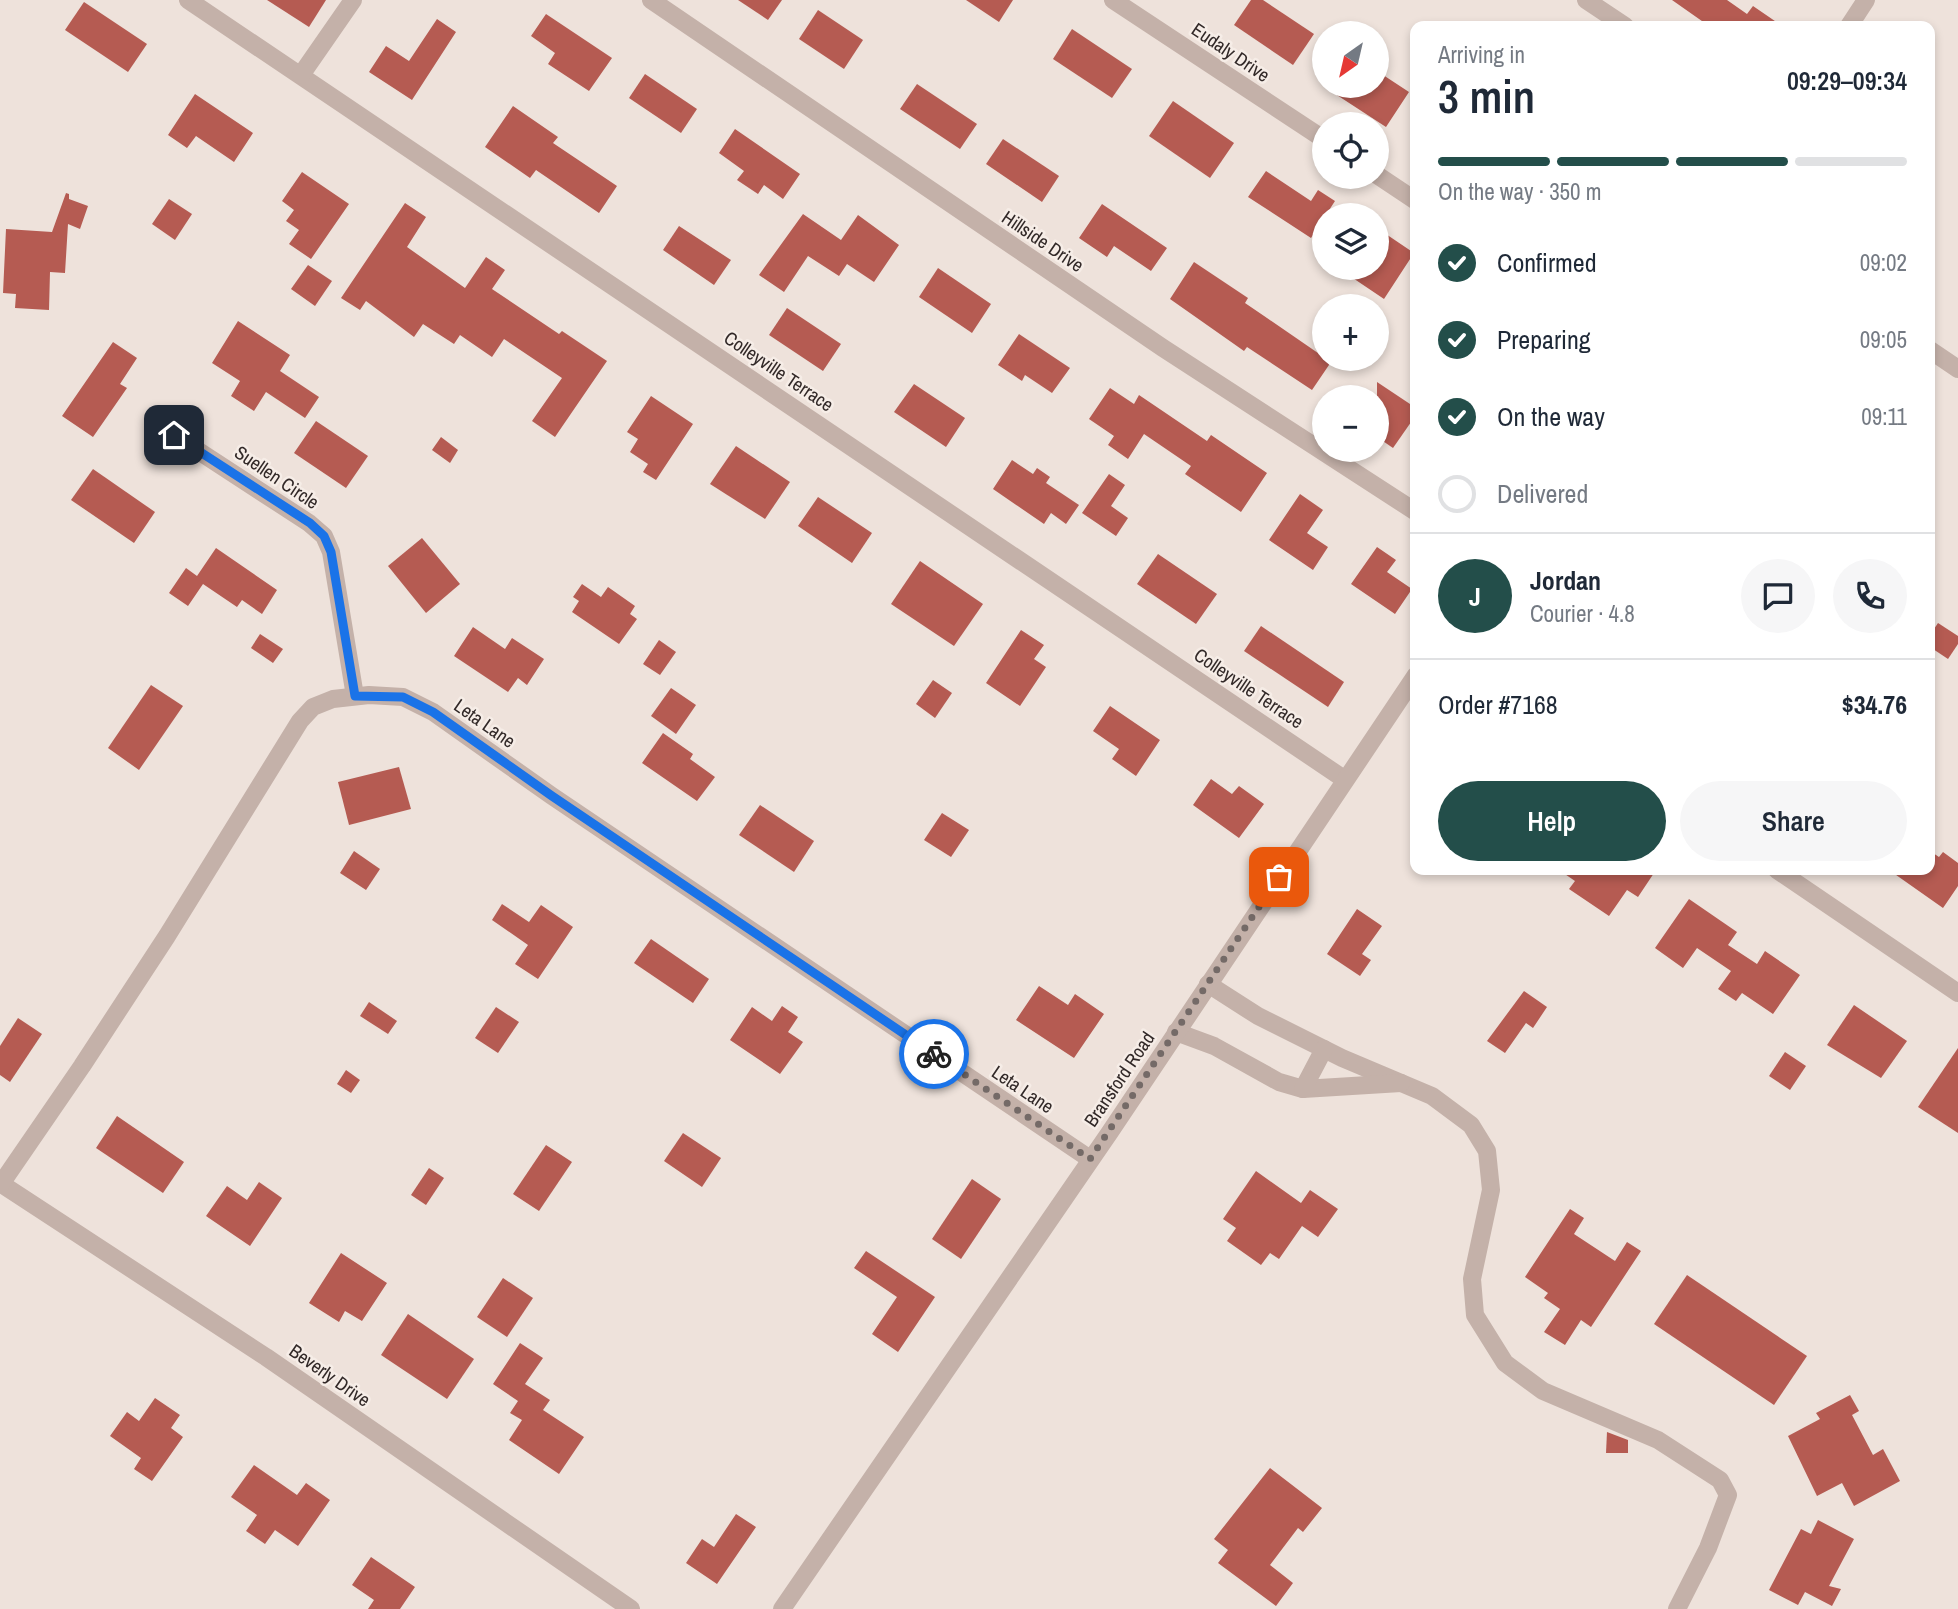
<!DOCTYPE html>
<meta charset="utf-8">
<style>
body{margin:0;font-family:"Archivo Narrow",sans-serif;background:#f6f6f7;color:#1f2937;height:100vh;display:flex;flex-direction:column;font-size:26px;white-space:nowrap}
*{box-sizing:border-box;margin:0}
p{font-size:23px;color:#747a83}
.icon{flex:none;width:38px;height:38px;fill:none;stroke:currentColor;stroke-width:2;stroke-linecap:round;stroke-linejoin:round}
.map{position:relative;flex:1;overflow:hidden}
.side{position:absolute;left:1410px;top:21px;width:525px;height:854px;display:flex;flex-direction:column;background:#fff;border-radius:14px;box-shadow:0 4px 10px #0003}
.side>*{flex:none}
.needle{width:46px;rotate:214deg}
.buttons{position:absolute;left:1312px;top:21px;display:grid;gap:14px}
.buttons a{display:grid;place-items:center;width:77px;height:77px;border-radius:50%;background:#fff;box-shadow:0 4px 10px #0003;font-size:35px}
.pin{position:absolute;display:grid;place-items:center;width:60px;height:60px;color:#fff;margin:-30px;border-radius:14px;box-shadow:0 4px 10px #0006}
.courier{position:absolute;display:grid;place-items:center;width:70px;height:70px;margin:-35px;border:5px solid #1a73e8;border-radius:50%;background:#fff;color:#222;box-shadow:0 2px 9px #0007}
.summary em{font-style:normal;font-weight:600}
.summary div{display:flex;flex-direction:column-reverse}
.summary{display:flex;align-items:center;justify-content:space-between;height:119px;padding:0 28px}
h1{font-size:46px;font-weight:600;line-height:52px}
.bar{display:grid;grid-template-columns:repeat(4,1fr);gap:10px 7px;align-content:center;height:84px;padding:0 28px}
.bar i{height:9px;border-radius:5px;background:#e0e1e3}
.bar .active{background:#234e4a}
.bar p{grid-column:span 4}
.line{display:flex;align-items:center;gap:18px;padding:0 28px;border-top:2px solid #e0e1e3}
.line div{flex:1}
.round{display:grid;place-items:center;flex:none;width:74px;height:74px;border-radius:37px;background:#f6f6f7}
ol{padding:0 28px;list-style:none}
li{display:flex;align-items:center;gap:21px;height:77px}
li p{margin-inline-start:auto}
li .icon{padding:7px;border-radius:50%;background:#234e4a;color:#fff;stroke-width:4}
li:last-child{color:#747a83}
li i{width:38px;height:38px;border:4px solid #e0e1e3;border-radius:50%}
.action{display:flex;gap:14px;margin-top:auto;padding:14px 28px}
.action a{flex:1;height:80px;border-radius:42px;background:#234e4a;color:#fff;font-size:28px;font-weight:600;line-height:80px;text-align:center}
.action a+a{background:#f6f6f7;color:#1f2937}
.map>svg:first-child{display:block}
.building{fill:#b55b52}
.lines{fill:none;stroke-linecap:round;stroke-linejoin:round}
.minor{stroke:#c4b1a9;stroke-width:18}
.done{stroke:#746a67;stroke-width:7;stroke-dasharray:0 12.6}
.route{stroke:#1a73e8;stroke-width:9}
.labels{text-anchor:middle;stroke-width:5;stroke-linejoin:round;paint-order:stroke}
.street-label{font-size:19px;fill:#322928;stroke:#f6ede7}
</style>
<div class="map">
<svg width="1958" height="1609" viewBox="0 0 1958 1609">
<rect width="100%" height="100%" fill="#eee2db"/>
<g class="building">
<path d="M 267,0 L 326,0 L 309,27 Z"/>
<path d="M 738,0 L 782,0 L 768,20 Z"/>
<path d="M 966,0 L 1013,0 L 999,22 Z"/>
<path d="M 1251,0 L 1263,0 L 1314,34 L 1293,65 L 1234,25 Z"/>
<path d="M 1672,0 L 1727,0 L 1747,14 L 1753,6 L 1782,26 L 1709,26 Z"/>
<path d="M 84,2 L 147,44 L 128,72 L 65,30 Z"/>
<path d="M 818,10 L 863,40 L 844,69 L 799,39 Z"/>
<path d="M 546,14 L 612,58 L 589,91 L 548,64 L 555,53 L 531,36 Z"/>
<path d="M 437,19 L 456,32 L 412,100 L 369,72 L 386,46 L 409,61 Z"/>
<path d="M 1072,29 L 1132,69 L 1112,98 L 1053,59 Z"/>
<path d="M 1377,71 L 1409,92 L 1386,127 L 1323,86 L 1377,86 Z"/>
<path d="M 645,74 L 697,109 L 681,133 L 629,98 Z"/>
<path d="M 917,84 L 977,124 L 960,149 L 900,109 Z"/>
<path d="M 195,94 L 253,133 L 234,162 L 196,136 L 187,148 L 168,135 Z"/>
<path d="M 1173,101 L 1234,143 L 1210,178 L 1149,136 Z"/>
<path d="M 513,106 L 558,137 L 553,143 L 617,186 L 599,213 L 536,170 L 530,178 L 485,147 Z"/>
<path d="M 735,129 L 800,174 L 783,199 L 764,185 L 758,194 L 737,180 L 744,171 L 719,153 Z"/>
<path d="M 1003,139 L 1059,176 L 1042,202 L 986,164 Z"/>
<path d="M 1266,171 L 1311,201 L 1318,190 L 1335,201 L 1311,238 L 1248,197 Z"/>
<path d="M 302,172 L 349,204 L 311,259 L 289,244 L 299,230 L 286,221 L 294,210 L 282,201 Z"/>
<path d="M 66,193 L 69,194 L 69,199 L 88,206 L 80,229 L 68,224 L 65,273 L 50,272 L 49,310 L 15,308 L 16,294 L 3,293 L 6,229 L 52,232 Z"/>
<path d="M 169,199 L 192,214 L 175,240 L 152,224 Z"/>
<path d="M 405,203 L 426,217 L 407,247 L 465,288 L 486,257 L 505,270 L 492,289 L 559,334 L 562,331 L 607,361 L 555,437 L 532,421 L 562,378 L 504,339 L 492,357 L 460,335 L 454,344 L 423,324 L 414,337 L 366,301 L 360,310 L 341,298 Z"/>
<path d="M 1102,204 L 1167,248 L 1151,271 L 1114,246 L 1107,257 L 1079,238 Z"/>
<path d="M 803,214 L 841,240 L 858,215 L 899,245 L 874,282 L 847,264 L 839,276 L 808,256 L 784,292 L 759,275 Z"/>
<path d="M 679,226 L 731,260 L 714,285 L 663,250 Z"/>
<path d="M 1377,228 L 1414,253 L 1384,299 L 1338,268 L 1377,268 Z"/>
<path d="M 1194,262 L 1248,298 L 1245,303 L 1267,318 L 1331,362 L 1312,390 L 1247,347 L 1244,351 L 1170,299 Z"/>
<path d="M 308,265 L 332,281 L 315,306 L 291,289 Z"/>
<path d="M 938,268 L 991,304 L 972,333 L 919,297 Z"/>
<path d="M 787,308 L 841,344 L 823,371 L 769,335 Z"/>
<path d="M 238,321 L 290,355 L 280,371 L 319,397 L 305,418 L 266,392 L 254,411 L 231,396 L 240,381 L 212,363 Z"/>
<path d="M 1019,334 L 1070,368 L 1052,393 L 1025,375 L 1022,381 L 998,365 Z"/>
<path d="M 113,342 L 137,358 L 120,384 L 127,388 L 93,437 L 62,416 Z"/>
<path d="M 1377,382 L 1416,408 L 1416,415 L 1393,448 L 1377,437 Z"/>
<path d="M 914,384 L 965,418 L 946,447 L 894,412 Z"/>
<path d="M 1110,388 L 1134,404 L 1139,395 L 1207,441 L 1211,435 L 1267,473 L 1241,512 L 1185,474 L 1191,466 L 1144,434 L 1128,459 L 1108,445 L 1114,436 L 1089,419 Z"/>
<path d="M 651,396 L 693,424 L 656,480 L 643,472 L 648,464 L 630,452 L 638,439 L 627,432 Z"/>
<path d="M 316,421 L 368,456 L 346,488 L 294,453 Z"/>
<path d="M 441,437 L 458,450 L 450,463 L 432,450 Z"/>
<path d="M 736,446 L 790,482 L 765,519 L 710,484 Z"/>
<path d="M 1012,460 L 1033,474 L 1037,468 L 1050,477 L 1046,483 L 1079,505 L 1066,524 L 1051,513 L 1044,524 L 993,489 Z"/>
<path d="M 93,469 L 155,512 L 134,543 L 71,500 Z"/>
<path d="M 1109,474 L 1125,485 L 1111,506 L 1128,518 L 1116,536 L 1082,513 Z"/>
<path d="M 1300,494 L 1323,510 L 1307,533 L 1328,547 L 1313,570 L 1269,540 Z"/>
<path d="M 818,497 L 872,533 L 852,563 L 798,526 Z"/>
<path d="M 422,538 L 460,584 L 426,613 L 388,566 Z"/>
<path d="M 1377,547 L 1396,560 L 1387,572 L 1412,589 L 1395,614 L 1351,584 Z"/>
<path d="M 216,548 L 277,590 L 262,614 L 242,600 L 237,607 L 203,584 L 188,606 L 169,593 L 186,568 L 197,576 Z"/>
<path d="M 1158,554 L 1217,594 L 1196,624 L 1137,584 Z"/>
<path d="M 920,561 L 983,604 L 954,646 L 891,604 Z"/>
<path d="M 582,584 L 601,597 L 608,587 L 635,606 L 630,614 L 637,619 L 619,644 L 572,612 L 579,601 L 573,597 Z"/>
<path d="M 1938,623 L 1958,636 L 1958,644 L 1948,659 L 1930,647 L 1930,635 Z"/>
<path d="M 1261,626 L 1344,682 L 1328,707 L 1244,651 Z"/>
<path d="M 473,627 L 505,649 L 512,638 L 544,659 L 527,685 L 518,678 L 508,692 L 454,656 Z"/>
<path d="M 1021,630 L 1044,645 L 1034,659 L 1046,667 L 1020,706 L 986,683 Z"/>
<path d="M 260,634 L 283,649 L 273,663 L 251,648 Z"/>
<path d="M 659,640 L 676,652 L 660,675 L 643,664 Z"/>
<path d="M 933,680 L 952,693 L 935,718 L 916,704 Z"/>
<path d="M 151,685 L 183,706 L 139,770 L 108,748 Z"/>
<path d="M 671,688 L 696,705 L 676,734 L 651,716 Z"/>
<path d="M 1110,706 L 1160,740 L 1136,776 L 1112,759 L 1119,749 L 1093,731 Z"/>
<path d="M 663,733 L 693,754 L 690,759 L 715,777 L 697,801 L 642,763 Z"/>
<path d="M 399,767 L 411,809 L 349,825 L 338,782 Z"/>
<path d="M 1211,779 L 1232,794 L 1239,786 L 1264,804 L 1239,838 L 1193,805 Z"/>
<path d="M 760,805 L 814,841 L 794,872 L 739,835 Z"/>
<path d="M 942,813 L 969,830 L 951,857 L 924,840 Z"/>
<path d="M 354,851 L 380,869 L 366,890 L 340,873 Z"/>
<path d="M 1930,851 L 1939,857 L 1943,852 L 1958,863 L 1958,886 L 1943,908 L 1889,870 L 1930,870 Z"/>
<path d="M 1559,870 L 1656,870 L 1638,897 L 1627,890 L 1609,916 L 1569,889 L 1575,881 Z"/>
<path d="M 1689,899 L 1737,932 L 1728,945 L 1757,964 L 1765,951 L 1800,975 L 1773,1014 L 1742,993 L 1736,1001 L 1718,989 L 1731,971 L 1697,948 L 1683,968 L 1655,948 Z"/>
<path d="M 502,904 L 529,922 L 541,905 L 573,927 L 538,979 L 515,964 L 528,945 L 492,920 Z"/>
<path d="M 1357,909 L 1382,926 L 1362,954 L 1371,960 L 1360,976 L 1327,954 Z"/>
<path d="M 651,939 L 709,979 L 693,1003 L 634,963 Z"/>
<path d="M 1039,986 L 1068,1005 L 1075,994 L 1104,1014 L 1074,1058 L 1016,1020 Z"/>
<path d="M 1524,991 L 1547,1007 L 1533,1028 L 1526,1023 L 1505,1053 L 1487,1041 Z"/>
<path d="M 369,1002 L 397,1021 L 388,1034 L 360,1016 Z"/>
<path d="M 1854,1005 L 1907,1041 L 1881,1078 L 1827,1045 Z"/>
<path d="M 782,1006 L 798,1017 L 788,1032 L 803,1042 L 780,1074 L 730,1040 L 752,1007 L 772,1021 Z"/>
<path d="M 496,1007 L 519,1022 L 498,1053 L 475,1038 Z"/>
<path d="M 18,1018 L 42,1034 L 10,1082 L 0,1075 L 0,1046 Z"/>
<path d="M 1958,1048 L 1958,1133 L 1918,1107 Z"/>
<path d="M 1785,1052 L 1806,1066 L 1790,1090 L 1769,1076 Z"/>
<path d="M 346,1070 L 360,1080 L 351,1093 L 337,1084 Z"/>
<path d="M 117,1116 L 184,1162 L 163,1193 L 96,1148 Z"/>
<path d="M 683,1133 L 721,1158 L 702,1187 L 664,1161 Z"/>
<path d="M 546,1145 L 572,1162 L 539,1211 L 513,1194 Z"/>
<path d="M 429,1168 L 444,1178 L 426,1205 L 411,1195 Z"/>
<path d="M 1256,1171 L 1301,1203 L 1310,1190 L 1338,1209 L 1318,1237 L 1302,1226 L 1279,1259 L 1270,1253 L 1261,1265 L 1227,1241 L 1236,1228 L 1223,1219 Z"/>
<path d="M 972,1179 L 1001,1199 L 961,1259 L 932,1239 Z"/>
<path d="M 259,1182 L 282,1198 L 250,1246 L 206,1216 L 227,1186 L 247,1200 Z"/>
<path d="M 1570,1209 L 1584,1218 L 1574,1234 L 1615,1261 L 1627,1242 L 1641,1251 L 1591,1327 L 1581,1320 L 1565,1345 L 1544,1332 L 1560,1309 L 1544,1298 L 1548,1293 L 1525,1277 Z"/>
<path d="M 866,1251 L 935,1297 L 898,1352 L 872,1334 L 897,1297 L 854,1268 Z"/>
<path d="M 341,1253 L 387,1283 L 362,1321 L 345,1311 L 339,1322 L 309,1303 Z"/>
<path d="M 1687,1275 L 1807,1356 L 1774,1405 L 1654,1324 Z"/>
<path d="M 503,1278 L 533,1298 L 507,1337 L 477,1317 Z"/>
<path d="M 408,1314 L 474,1359 L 447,1399 L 381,1355 Z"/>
<path d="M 520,1343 L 543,1358 L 525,1384 L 550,1400 L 543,1410 L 584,1437 L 559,1474 L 509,1440 L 522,1420 L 510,1413 L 518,1401 L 493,1384 Z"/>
<path d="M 1850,1395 L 1859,1411 L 1852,1415 L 1873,1455 L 1883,1449 L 1900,1481 L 1854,1506 L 1842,1483 L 1817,1496 L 1788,1436 L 1820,1419 L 1816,1413 Z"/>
<path d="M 155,1398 L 180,1415 L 171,1428 L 183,1437 L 152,1481 L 134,1469 L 141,1458 L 110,1436 L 127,1412 L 139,1421 Z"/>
<path d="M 1607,1432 L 1628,1440 L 1628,1453 L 1606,1453 Z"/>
<path d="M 254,1465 L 297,1495 L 306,1483 L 330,1500 L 298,1546 L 275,1530 L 265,1544 L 246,1531 L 257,1515 L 231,1497 Z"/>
<path d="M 1270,1468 L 1322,1508 L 1303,1532 L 1298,1528 L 1270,1565 L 1293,1583 L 1276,1606 L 1218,1563 L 1228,1550 L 1214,1539 Z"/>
<path d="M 736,1514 L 756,1527 L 717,1584 L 686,1563 L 702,1539 L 714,1547 Z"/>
<path d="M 1818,1520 L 1854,1539 L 1829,1586 L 1841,1589 L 1832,1606 L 1805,1592 L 1798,1605 L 1769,1590 L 1801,1529 L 1811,1534 Z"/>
<path d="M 371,1557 L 415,1587 L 400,1609 L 368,1609 L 374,1600 L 352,1585 Z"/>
</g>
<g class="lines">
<g class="minor">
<path d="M 188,0 L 1344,779"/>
<path d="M 651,0 L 1163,348 L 1416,512"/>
<path d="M 1113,0 L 1325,140"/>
<path d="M 1586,0 L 1625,26"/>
<path d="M 1849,26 L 1866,0"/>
<path d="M 301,75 L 353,0"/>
<path d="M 1377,175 L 1416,201"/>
<path d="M 1930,350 L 1958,369"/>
<path d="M 174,435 L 309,523 L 324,536 L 331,552 L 355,696"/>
<path d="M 1777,870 L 1958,993"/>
<path d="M 1208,984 L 1258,1016 L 1342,1058 L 1432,1096 L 1471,1125 L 1487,1151 L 1491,1190 L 1472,1279 L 1475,1315 L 1505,1363 L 1543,1391 L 1658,1440 L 1720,1480 L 1728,1495 L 1708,1548 L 1677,1609"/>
<path d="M 1176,1032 L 1214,1046 L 1279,1082 L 1303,1089 L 1401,1083"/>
<path d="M 1303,1089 L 1324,1049"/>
<path d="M 0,1183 L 266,1357 L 631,1609"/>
<path d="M 1,1184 L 82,1066 L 167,936 L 300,721 L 313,707 L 333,699 L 369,695 L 403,697 L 433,712 L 552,796 L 1090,1159"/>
<path d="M 782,1609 L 1110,1132 L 1416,675"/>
</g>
</g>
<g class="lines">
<path class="done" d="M 934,1054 L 1090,1159 L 1279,877"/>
<path class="route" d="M 174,435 L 310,523 L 324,536 L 331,552 L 355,696 L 403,697 L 433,712 L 552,796 L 934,1054"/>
</g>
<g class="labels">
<g class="street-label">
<text transform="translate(1231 52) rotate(34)" y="7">Eudaly Drive</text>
<text transform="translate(1043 241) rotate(34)" y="7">Hillside Drive</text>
<text transform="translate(779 371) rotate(34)" y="7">Colleyville Terrace</text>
<text transform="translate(277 477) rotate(34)" y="7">Suellen Circle</text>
<text transform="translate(1249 688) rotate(34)" y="7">Colleyville Terrace</text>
<text transform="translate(485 723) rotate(35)" y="7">Leta Lane</text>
<text transform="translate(1119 1079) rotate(-56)" y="7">Bransford Road</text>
<text transform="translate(1023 1089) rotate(34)" y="7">Leta Lane</text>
<text transform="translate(330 1375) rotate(35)" y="7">Beverly Drive</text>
</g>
</g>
</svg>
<div class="buttons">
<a><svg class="needle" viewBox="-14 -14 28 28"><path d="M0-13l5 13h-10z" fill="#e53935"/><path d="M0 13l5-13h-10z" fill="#747a83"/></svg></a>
<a><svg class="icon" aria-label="locate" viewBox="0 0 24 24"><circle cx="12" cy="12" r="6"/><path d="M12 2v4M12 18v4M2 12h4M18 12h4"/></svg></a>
<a><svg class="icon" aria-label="layers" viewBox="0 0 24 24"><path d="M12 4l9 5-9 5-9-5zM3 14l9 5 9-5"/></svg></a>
<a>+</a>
<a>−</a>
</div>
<div class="pin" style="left:1279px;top:877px;background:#ea580c"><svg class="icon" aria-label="bag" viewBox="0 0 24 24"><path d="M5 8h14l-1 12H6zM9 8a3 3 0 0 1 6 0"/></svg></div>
<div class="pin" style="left:174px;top:435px;background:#1f2937"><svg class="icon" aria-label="home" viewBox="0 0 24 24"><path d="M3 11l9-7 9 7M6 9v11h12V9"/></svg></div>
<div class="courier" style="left:934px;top:1054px"><svg class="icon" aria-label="bike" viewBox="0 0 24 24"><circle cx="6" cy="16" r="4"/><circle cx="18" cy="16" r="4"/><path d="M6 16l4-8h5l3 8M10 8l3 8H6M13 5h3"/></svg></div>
<section class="side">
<div class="summary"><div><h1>3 min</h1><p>Arriving in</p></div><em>09:29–09:34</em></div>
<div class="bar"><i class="active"></i><i class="active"></i><i class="active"></i><i></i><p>On the way · 350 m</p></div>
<ol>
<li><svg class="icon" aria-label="check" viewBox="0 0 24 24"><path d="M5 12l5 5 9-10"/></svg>Confirmed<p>09:02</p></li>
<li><svg class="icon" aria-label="check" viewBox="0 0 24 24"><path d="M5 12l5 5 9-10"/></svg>Preparing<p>09:05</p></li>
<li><svg class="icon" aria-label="check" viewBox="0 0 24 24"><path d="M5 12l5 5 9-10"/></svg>On the way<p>09:11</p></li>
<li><i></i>Delivered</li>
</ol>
<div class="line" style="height:126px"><b class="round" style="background:#234e4a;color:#fff">J</b><div><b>Jordan</b><p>Courier · 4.8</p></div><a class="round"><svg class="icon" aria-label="chat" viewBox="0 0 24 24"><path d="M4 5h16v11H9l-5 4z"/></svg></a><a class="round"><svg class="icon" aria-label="phone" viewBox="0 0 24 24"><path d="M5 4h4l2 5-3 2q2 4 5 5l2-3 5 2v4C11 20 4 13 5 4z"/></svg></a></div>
<div class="line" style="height:91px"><div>Order #7168</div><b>$34.76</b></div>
<div class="action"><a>Help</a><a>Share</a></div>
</section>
</div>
